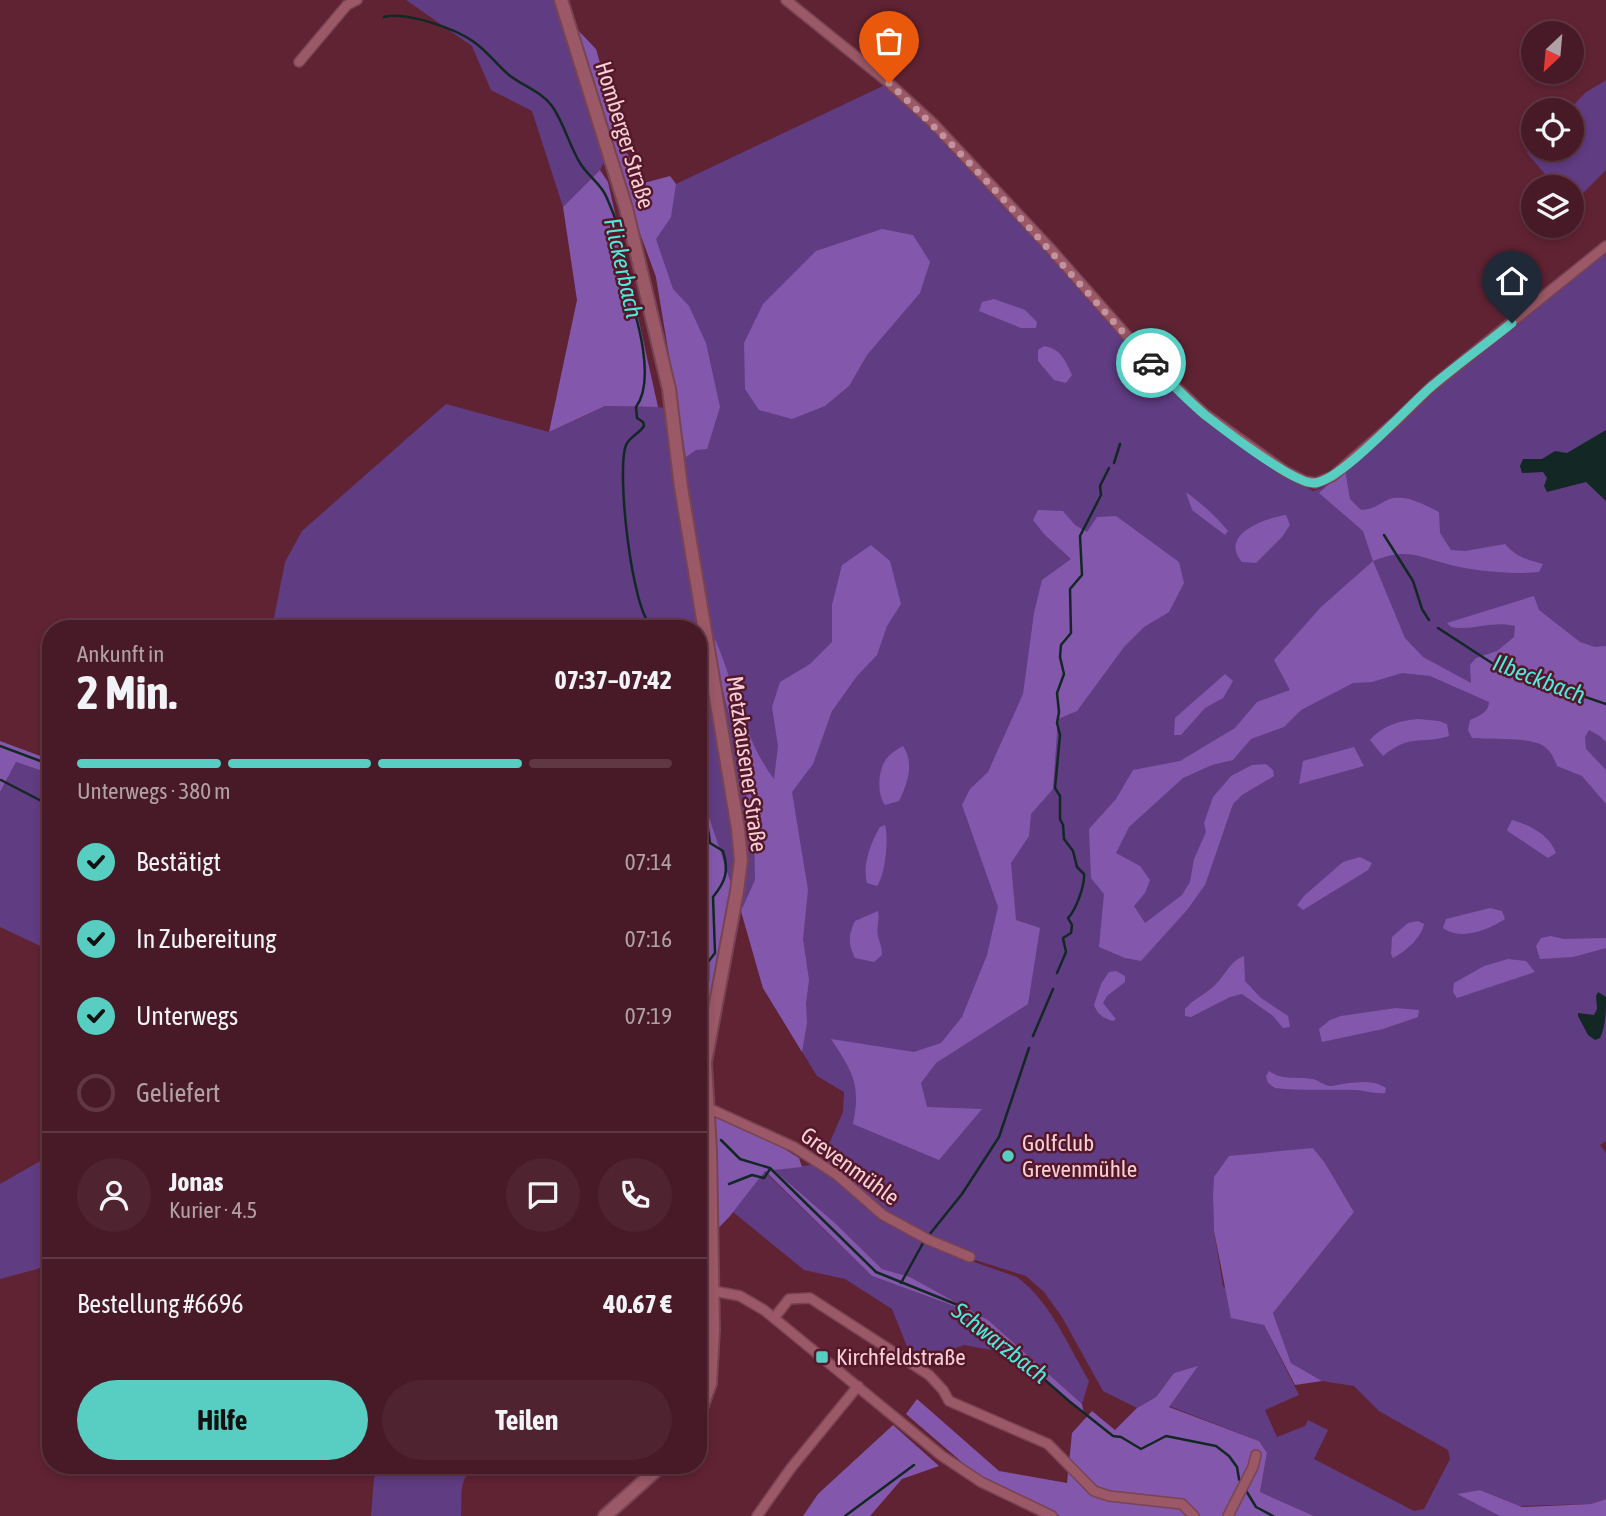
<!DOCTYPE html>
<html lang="de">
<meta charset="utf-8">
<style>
body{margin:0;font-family:"Asap Condensed",sans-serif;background:#4f232f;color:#f1f3f6;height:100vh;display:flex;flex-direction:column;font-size:26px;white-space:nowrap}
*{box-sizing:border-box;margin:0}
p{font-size:23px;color:#b1a1a7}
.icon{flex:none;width:38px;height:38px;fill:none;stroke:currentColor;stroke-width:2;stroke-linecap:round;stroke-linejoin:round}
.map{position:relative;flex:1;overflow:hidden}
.drawer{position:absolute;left:42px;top:620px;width:665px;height:854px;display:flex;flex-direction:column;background:#481a27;border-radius:28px;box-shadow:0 4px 10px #0003,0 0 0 2px #603844}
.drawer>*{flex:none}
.needle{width:46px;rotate:206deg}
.controls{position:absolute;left:1521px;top:21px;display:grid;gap:14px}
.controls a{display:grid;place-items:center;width:63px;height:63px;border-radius:50%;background:#481a27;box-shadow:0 4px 10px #0003,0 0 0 2px #603844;font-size:35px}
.pin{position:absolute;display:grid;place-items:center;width:60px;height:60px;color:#fff;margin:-72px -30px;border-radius:50% 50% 50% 0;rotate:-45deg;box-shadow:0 0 7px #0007}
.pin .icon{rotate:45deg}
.courier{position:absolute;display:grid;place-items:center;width:70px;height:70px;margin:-35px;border:5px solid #57cec1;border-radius:50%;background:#fff;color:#222;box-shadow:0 2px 9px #0007}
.headline em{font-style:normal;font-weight:700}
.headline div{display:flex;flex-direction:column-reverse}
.headline{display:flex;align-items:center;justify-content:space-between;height:119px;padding:0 35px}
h1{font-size:46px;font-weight:700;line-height:52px}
.bar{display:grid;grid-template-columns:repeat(4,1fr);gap:10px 7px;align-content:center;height:84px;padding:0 35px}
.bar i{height:9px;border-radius:5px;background:#603844}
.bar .selected{background:#57cec1}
.bar p{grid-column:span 4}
.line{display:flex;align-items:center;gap:18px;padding:0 35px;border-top:2px solid #603844}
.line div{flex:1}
.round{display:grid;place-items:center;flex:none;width:74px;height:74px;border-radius:37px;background:#4f232f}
ol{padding:0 35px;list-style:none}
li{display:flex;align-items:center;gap:21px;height:77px}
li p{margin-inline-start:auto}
li .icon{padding:7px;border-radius:50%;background:#57cec1;color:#111;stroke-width:4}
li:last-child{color:#b1a1a7}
li i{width:38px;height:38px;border:4px solid #603844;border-radius:50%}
.primary-button{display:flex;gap:14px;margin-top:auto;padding:14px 35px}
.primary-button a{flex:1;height:80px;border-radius:42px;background:#57cec1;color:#111;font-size:28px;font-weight:700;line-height:80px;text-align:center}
.primary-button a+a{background:#4f232f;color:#f1f3f6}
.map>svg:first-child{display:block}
.green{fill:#603c82;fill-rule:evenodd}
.forest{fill:#8358ac}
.water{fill:#132825}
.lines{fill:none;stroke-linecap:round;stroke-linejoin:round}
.stream{stroke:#132825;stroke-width:2.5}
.minor-casing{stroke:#784353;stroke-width:12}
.secondary-casing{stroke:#784353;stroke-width:16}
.minor{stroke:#9b5867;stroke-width:9}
.secondary{stroke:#9b5867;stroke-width:12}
.done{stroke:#c2939e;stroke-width:7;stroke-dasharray:0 12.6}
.route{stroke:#57cec1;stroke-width:9}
.poi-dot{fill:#57cec1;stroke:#54182a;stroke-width:2.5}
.labels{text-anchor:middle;stroke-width:5;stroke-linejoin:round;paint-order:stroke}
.street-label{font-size:23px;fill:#f7d0d7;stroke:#54182a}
.poi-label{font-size:23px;fill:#f7d0d7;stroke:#54182a;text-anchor:start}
.water-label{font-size:24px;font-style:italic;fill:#4eebdc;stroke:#54182a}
</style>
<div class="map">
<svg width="1606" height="1516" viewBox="0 0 1606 1516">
<rect width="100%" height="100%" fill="#602334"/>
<g class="green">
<path d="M 406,0 L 555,0 L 604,162 L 600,170 L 563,207 L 532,111 L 491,90 L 472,46 Z"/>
<path d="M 1606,80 L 1606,170 L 1572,204 L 1572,187 L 1556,187 L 1527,153 L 1533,147 L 1533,149 L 1572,149 L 1572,110 L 1569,110 L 1585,93 Z"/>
<path d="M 885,85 L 932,126 L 1169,386 C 1213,425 1261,463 1313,491 L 1322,488 L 1348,468 L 1401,424 L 1435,389 L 1597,258 L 1606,254 L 1606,1141 L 1600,1145 L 1606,1153 L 1606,1499 L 1591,1504 L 1519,1506 L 1480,1490 L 1458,1494 L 1500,1516 L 1314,1516 L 1260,1492 L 1267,1453 L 1259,1441 L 1169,1406 L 1197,1367 L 1174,1373 L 1156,1397 L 1137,1408 L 1103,1391 L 1062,1317 L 1044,1292 L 1026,1276 L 956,1254 L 914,1236 L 954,1255 L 1017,1277 C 1051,1302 1068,1346 1089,1381 L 1082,1404 L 988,1320 L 910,1277 L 882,1269 L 835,1223 L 774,1170 L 817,1164 L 880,1220 L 889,1223 L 820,1165 L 843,1112 L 844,1092 L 817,1076 L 763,988 L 741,911 L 707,814 L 698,906 L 698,628 L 272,628 L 285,562 L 302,531 L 446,404 L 549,432 L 605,406 L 658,407 L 678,410 L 656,277 L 631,198 L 676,184 ZM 1313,1148 L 1325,1163 L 1354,1212 L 1273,1313 L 1291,1363 L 1322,1381 L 1354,1386 L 1379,1411 L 1448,1450 L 1450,1459 L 1424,1509 L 1414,1511 L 1314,1459 L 1328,1430 L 1308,1420 L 1305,1426 L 1277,1437 L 1265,1410 L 1299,1395 L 1264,1325 L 1223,1286 L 1214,1231 L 1213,1198 Z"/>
<path d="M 16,762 L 51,774 L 51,951 L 0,927 L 0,792 Z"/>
<path d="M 51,1155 L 51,1263 L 37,1269 L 0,1279 L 0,1184 Z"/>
<path d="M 764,1171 L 872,1276 L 954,1306 L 1007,1353 L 964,1345 L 927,1358 L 908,1349 L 892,1309 L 845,1279 L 804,1270 L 733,1212 Z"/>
<path d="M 378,1465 L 483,1465 C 456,1474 463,1492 461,1516 L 371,1516 L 374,1479 Z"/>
</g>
<g class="forest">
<path d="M 572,24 L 596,49 L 624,148 L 644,183 L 670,176 L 676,184 L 671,217 L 656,239 L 673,289 L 689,306 L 706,343 L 720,407 L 707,449 L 696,450 L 686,457 L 656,277 L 612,157 Z"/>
<path d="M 600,170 L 608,182 L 658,407 L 605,406 L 549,432 L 577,300 L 563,207 Z"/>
<path d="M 882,229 L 913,235 L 930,262 L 920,293 L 867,355 L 849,386 L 825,406 L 792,419 L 759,410 L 745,389 L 744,343 L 763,304 L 816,251 Z"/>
<path d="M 994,299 L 1025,310 L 1037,322 L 1036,328 L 1021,328 L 979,311 L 982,302 Z"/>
<path d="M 1044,346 C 1061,349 1065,360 1072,375 L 1066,383 L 1054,380 L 1038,361 L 1038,350 Z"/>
<path d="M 1345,470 L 1350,499 L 1361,510 C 1379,509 1383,499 1394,498 C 1409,496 1425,505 1439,512 L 1440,533 L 1451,550 L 1465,551 L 1505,544 C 1516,557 1528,560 1543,564 L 1539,572 C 1512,575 1473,571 1447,564 C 1415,556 1407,548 1373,561 L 1405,638 L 1423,657 L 1471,683 L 1470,665 L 1476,658 L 1497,651 L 1514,637 L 1515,626 C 1493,620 1473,631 1451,627 L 1447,623 L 1534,596 L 1539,610 L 1580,642 L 1595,647 L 1606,646 L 1606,742 L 1600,736 L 1589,730 L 1585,737 L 1586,749 L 1606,770 L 1606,804 L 1582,776 L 1557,766 C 1554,758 1551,752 1545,747 C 1532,736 1490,740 1472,738 L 1468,730 L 1470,720 C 1479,716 1489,712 1489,702 L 1430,676 L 1402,673 L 1372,682 L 1353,683 L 1301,710 L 1284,727 L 1251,739 L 1233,760 L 1212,765 L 1183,778 L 1129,827 L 1116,853 L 1140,866 L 1150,880 L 1145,893 L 1134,906 L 1145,923 L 1182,895 L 1190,882 L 1194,859 L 1206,832 L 1204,823 L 1213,797 L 1231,776 L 1252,765 L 1266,764 L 1273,770 L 1274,776 L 1242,795 L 1233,804 L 1205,885 L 1187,910 L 1141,961 L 1125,958 L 1099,947 L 1104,894 L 1091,878 L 1089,829 L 1116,799 L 1133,770 L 1180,761 L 1235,728 L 1257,702 L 1290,690 L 1274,660 L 1321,607 L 1373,561 L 1363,531 L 1319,493 Z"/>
<path d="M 1186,492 C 1202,504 1215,515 1228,531 L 1225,535 L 1192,510 Z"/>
<path d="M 1038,510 L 1063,511 L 1075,525 L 1087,532 L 1097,517 L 1116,516 L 1179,562 L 1184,583 L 1169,612 L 1144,627 L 1124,647 L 1077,711 L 1058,719 L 1053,789 L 1031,814 L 1029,836 L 1011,863 L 1016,920 L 1040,928 L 1028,1004 L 936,1063 L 921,1083 L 927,1107 L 982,1109 L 939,1160 L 853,1124 C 861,1085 853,1072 831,1039 L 914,1052 L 941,1043 L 962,1017 L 987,955 L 998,907 L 962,805 L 970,789 L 988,772 L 1023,694 L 1034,613 L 1042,580 L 1071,559 L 1044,534 L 1033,520 Z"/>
<path d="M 1286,515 L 1290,525 L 1282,537 L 1256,563 L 1242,562 C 1218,534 1266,518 1286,515 Z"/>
<path d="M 871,545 L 890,561 L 901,604 L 887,626 L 877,655 L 857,676 L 832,711 L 813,764 L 792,792 L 808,890 L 803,939 L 809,980 L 806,1003 L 807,1023 L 802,1052 L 763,988 L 741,911 L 755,880 L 754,834 L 735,736 L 715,662 L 715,639 C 735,685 743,738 774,779 L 778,746 L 772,707 L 780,682 L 810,664 L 832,642 L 832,605 L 842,565 Z"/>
<path d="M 1225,674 L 1233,681 L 1223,698 L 1205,708 L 1181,735 L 1174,735 L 1175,718 Z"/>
<path d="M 1418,719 L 1439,721 L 1447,724 L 1449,736 C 1419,745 1411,733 1383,756 L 1370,740 C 1383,725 1399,721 1418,719 Z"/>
<path d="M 0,741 L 51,760 L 51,774 L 16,762 L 0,792 Z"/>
<path d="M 903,746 C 915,763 907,785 899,801 L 885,805 C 877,795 878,772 885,761 C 889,754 896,750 903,746 Z"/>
<path d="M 1354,747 L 1364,766 L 1299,784 L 1303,761 Z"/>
<path d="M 707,811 L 733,889 L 710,998 L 698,998 L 698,906 Z"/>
<path d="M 1512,820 C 1530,825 1549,835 1556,853 L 1548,858 L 1509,832 L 1507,830 Z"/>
<path d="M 885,825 C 889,840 885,875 877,886 L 867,883 C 862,865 871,842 880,827 Z"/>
<path d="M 1360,857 L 1372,863 L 1368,870 L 1303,910 L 1297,905 L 1305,895 L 1343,862 Z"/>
<path d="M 1490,908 L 1502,911 L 1505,919 C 1488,930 1461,941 1443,928 L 1446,919 Z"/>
<path d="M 878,911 C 880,920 876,929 878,936 C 880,944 882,947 882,955 L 874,962 L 855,958 C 848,944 848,935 855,921 Z"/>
<path d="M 1418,921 L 1424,924 C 1421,938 1406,951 1393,958 L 1391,954 L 1392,937 L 1408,923 Z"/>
<path d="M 1551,936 L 1564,939 L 1606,938 L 1606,948 L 1573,957 L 1540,959 L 1536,946 L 1541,938 Z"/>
<path d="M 1244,956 L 1245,981 L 1261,998 L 1288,1016 L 1290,1027 L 1283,1028 L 1273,1016 L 1242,994 L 1230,997 L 1191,1017 L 1185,1016 L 1185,1009 C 1194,998 1207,994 1216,984 C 1226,974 1230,961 1244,956 Z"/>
<path d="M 1508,959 L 1526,961 L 1535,972 L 1457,998 L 1453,992 L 1454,983 L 1484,966 Z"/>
<path d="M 1116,971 L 1125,976 L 1125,982 L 1107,996 L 1103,1003 L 1116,1019 L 1113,1021 C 1103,1018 1098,1015 1094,1005 L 1101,984 L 1109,972 Z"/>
<path d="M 1396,1008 L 1419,1010 L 1418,1017 L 1383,1029 L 1322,1042 L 1319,1029 L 1330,1020 L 1341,1016 Z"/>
<path d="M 1269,1071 C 1283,1081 1296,1076 1312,1079 C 1319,1080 1325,1087 1332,1086 C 1349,1083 1371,1078 1386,1088 L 1385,1093 C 1375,1094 1366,1091 1356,1090 C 1329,1089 1302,1091 1275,1088 L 1268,1083 L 1266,1076 Z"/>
<path d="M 698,1105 L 734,1123 L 756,1131 L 799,1158 L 802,1167 L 774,1170 L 835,1223 L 882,1269 L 910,1277 L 988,1320 L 1082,1404 L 1084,1414 L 1029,1365 L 1007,1353 L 954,1306 L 872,1276 L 765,1171 L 730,1216 L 704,1243 L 698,1244 Z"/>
<path d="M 1313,1148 L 1325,1163 L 1354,1212 L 1273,1313 L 1291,1363 L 1322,1381 L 1295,1385 L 1264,1325 L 1231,1318 L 1214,1231 L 1213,1198 L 1214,1177 L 1229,1156 Z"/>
<path d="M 1198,1366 L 1169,1407 L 1259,1441 L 1267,1453 L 1260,1492 L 1314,1516 L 1060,1516 L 978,1476 L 906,1414 L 917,1399 L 999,1471 L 1067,1483 L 1072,1433 L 1092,1411 L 1115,1430 L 1137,1408 L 1156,1397 L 1174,1373 Z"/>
<path d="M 893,1425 L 939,1466 L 902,1479 L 870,1516 L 803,1516 L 818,1494 Z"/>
<path d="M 1480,1490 L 1522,1507 L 1591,1504 L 1606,1499 L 1606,1516 L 1500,1516 L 1457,1494 Z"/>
</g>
<g class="water">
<path d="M 1606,430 L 1606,501 L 1586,482 L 1547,492 L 1544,486 L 1547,478 L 1543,472 L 1522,473 L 1520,466 L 1523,459 L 1542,459 L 1555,451 L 1567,453 Z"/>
<path d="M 1598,992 L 1606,997 C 1606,1011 1606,1025 1600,1038 L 1595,1040 L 1588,1035 L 1578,1016 L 1578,1013 L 1594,1015 L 1597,1009 L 1596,996 Z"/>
</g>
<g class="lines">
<g class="stream">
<path d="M 384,17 C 406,11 456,29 474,42 C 487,51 497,65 509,75 C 523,86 542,92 552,106 C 564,123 569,145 580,163 C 587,175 601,184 606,196 C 614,214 623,238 625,257 C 627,268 625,279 628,289 C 637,318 656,380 636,407 L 637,418 L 643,422 L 644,426 C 639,434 630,436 626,445 C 616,470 632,611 651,625 L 650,628"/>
<path d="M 1114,463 L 1120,444"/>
<path d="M 1384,535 L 1413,581 L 1422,609 L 1429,620"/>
<path d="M 1438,628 L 1498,667 L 1606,704"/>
<path d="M 0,746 L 51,765"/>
<path d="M 1,780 L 51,806"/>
<path d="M 698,784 L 704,802 L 710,843 L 723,851 C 729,871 726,881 713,897 L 715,953 L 708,962 L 708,981"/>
<path d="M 1057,973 L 1066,952 L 1063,938 L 1071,933 L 1072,925 L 1068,918 C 1076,910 1085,885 1084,874 L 1077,867 L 1073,851 L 1064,839 L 1063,825 L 1060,819 L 1060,796 L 1055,788 L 1060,735 L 1057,723 L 1059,712 L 1057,693 L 1064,674 L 1060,657 L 1061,645 L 1071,633 L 1070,589 L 1082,575 L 1080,536 L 1101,495 L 1100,486 L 1109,468"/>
<path d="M 698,1001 L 700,1001 L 705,990"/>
<path d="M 1033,1036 L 1053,989"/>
<path d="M 721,1140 L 740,1159 L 770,1168 L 876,1272 L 958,1305 L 969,1316 L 978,1321 L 987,1333 L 997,1338 L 1069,1401 L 1113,1436 L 1121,1437 L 1141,1449 L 1166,1436 L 1216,1446 L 1229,1456 L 1237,1467 L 1239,1479 L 1256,1507 L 1273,1516"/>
<path d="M 729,1184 L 752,1175 L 764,1178 L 770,1169"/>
<path d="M 929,1235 L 962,1194 L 999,1137 L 1029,1048"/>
<path d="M 901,1283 L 923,1243"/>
<path d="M 845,1516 L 914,1465"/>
</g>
<defs>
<g id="minor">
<path d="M 786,0 L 889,83 L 934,124 L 1050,248 L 1152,364 L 1205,414 L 1285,471 L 1305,481 L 1316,483 L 1333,476 L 1396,421 L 1431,387 L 1606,246"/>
<path d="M 299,62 L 347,5 L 357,0"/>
<path d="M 706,1107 L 794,1147 L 837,1175 L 883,1215 L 929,1240 L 970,1257"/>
<path d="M 714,1291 L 740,1296 L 764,1310 L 942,1456 L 981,1482 L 1052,1516"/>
<path d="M 774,1318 L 789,1299 L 810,1298 L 929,1375 L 943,1390 L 949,1401 L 1048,1444 L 1094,1491 L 1109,1496 L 1182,1504 L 1194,1516"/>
<path d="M 757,1516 L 791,1468 L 858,1386"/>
<path d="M 1228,1516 L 1253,1467 L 1256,1455"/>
</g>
<g id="secondary">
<path d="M 561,0 L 626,208 L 669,389 L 681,487 L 738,829 L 741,860 L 737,891 L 705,1062 L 710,1151 L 713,1329 L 710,1383 L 698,1417"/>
<path d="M 605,1516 L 662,1465"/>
</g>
</defs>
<use href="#minor" class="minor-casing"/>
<use href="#secondary" class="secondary-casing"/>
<use href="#minor" class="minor"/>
<use href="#secondary" class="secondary"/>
</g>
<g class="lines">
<path class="done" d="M 889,83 C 983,171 1064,268 1151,363"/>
<path class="route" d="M 1151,363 C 1168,380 1186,399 1205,415 C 1223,429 1293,483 1313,483 C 1339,484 1410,404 1432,386 C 1458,364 1486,344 1512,323"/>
</g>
<g class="poi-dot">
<circle cx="1008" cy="1156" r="7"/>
<rect x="815" y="1350" width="14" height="14" rx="3.5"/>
</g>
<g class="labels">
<g class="street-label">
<text transform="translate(625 135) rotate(73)" y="8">Homberger Straße</text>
<text transform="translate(747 764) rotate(82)" y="8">Metzkausener Straße</text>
<text transform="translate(850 1166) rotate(36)" y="8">Grevenmühle</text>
</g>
<g class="poi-label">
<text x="1022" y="1151">Golfclub<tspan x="1022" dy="26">Grevenmühle</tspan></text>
<text x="836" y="1365">Kirchfeldstraße</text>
</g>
<g class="water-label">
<text transform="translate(623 268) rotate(77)" y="8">Flickerbach</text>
<text transform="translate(1539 679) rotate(21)" y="8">Ilbeckbach</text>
<text transform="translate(1000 1343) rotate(38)" y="8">Schwarzbach</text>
</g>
</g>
</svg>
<div class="controls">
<a><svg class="needle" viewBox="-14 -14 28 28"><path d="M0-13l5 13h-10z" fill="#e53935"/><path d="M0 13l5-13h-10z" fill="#b1a1a7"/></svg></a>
<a><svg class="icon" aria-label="locate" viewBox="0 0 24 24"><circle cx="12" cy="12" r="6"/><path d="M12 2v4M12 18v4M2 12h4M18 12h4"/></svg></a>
<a><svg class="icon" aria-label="layers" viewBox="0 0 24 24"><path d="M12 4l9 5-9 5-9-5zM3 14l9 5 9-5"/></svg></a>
</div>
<div class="pin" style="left:889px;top:83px;background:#ea580c"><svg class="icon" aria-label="bag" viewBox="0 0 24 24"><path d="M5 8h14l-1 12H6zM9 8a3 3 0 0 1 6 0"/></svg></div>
<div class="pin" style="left:1512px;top:323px;background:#1f2937"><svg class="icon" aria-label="home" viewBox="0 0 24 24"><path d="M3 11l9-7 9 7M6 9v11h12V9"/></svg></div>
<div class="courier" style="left:1151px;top:363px"><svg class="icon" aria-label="car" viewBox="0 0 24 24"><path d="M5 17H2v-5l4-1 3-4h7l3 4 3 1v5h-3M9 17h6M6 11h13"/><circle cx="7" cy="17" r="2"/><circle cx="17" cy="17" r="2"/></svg></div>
<section class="drawer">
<div class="headline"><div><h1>2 Min.</h1><p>Ankunft in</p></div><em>07:37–07:42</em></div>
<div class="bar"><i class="selected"></i><i class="selected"></i><i class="selected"></i><i></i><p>Unterwegs · 380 m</p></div>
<ol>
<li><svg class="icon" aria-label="check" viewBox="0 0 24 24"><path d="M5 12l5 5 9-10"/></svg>Bestätigt<p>07:14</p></li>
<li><svg class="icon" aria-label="check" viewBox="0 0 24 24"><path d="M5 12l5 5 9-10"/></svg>In Zubereitung<p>07:16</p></li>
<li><svg class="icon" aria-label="check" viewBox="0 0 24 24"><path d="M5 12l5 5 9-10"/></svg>Unterwegs<p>07:19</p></li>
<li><i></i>Geliefert</li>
</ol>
<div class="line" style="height:126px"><a class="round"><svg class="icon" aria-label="person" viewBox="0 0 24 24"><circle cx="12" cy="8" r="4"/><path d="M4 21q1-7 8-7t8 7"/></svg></a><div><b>Jonas</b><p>Kurier · 4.5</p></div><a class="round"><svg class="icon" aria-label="chat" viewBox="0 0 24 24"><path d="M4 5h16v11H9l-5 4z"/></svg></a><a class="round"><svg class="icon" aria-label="phone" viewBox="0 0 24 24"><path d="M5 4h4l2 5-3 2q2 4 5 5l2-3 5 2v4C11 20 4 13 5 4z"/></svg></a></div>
<div class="line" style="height:91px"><div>Bestellung #6696</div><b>40.67 €</b></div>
<div class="primary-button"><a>Hilfe</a><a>Teilen</a></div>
</section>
</div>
